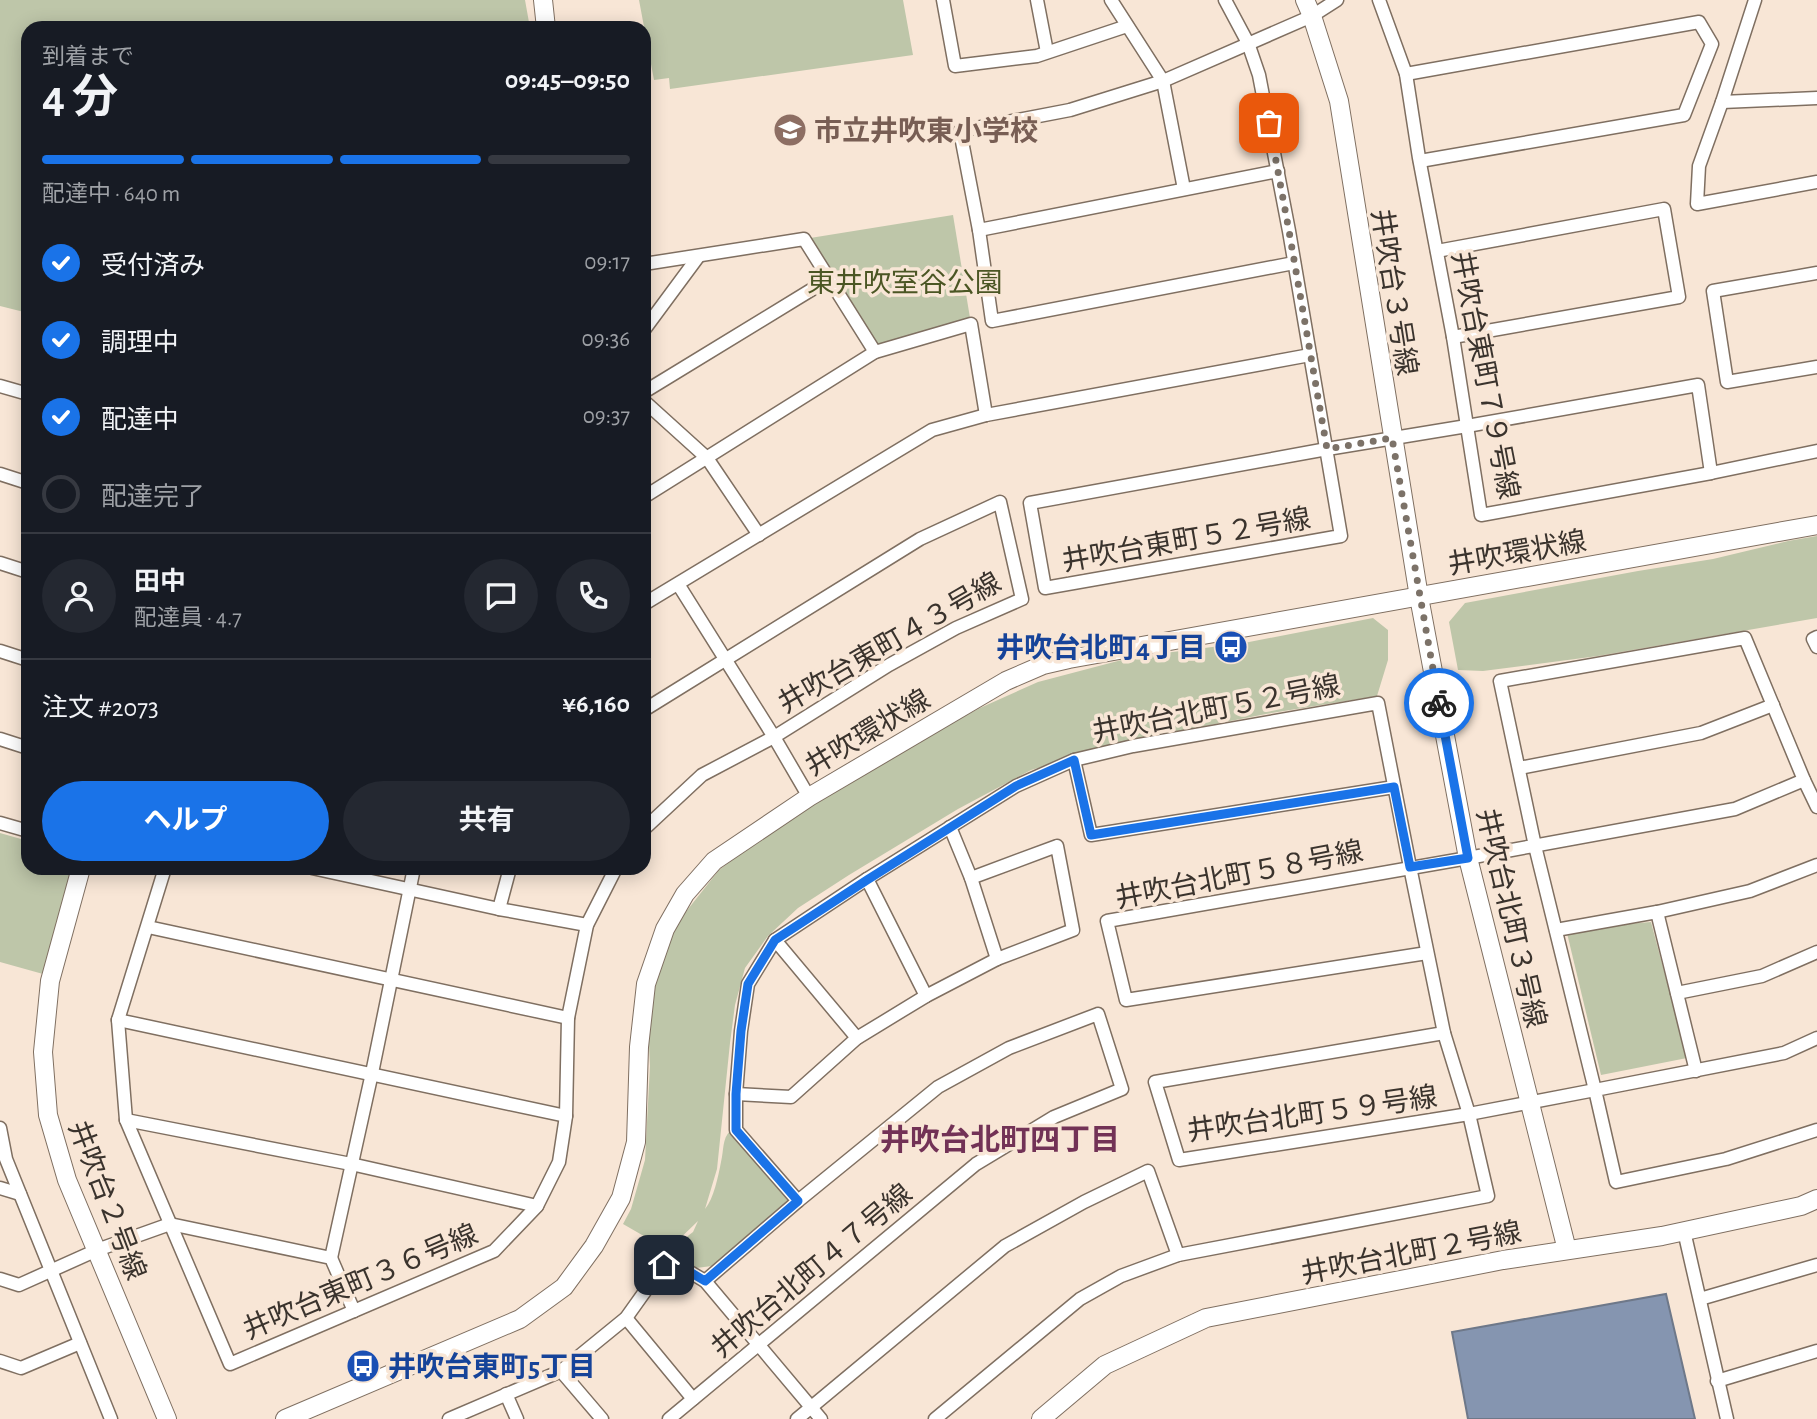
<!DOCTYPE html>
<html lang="ja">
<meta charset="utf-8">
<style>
body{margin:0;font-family:"Alegreya Sans","Noto Sans JP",sans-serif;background:#242831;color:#f1f3f6;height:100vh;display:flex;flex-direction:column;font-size:26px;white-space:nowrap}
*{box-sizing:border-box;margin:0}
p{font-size:23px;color:#9ea1a6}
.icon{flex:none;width:38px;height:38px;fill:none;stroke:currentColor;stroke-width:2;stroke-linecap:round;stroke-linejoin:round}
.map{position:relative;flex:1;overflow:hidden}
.drawer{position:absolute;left:21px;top:21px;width:630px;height:854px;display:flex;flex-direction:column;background:#171b24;border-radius:21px;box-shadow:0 4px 18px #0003}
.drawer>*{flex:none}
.pin{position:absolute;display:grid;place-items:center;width:60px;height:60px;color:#fff;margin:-30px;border-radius:14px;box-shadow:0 4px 10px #0006}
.courier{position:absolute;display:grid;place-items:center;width:70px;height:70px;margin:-35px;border:5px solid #1a73e8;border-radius:50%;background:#fff;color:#222;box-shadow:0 2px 9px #0007}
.headline em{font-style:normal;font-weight:700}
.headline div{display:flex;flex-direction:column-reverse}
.headline{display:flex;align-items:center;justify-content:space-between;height:119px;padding:0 21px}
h1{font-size:46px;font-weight:700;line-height:52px}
.bar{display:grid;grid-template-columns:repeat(4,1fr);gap:10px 7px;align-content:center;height:84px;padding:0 21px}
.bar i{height:9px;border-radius:5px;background:#363941}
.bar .on{background:#1a73e8}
.bar p{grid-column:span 4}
.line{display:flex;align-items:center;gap:18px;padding:0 21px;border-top:2px solid #363941}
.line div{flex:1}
.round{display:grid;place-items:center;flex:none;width:74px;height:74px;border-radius:37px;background:#242831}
ol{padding:0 21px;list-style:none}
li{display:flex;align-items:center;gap:21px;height:77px}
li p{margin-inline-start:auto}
li .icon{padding:7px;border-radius:50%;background:#1a73e8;color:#fff;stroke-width:4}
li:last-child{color:#9ea1a6}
li i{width:38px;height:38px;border:4px solid #363941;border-radius:50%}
.cta{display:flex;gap:14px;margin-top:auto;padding:14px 21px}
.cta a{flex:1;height:80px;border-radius:42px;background:#1a73e8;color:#fff;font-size:28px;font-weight:700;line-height:80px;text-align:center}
.cta a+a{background:#242831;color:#f1f3f6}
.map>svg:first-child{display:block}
.green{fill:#bec6a9}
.water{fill:#8595b0;stroke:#6e7889;stroke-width:2}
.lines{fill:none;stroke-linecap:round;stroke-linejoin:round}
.street-casing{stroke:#7f6f61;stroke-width:15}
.secondary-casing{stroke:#7f6f61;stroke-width:20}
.street{stroke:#fff;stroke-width:12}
.secondary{stroke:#fff;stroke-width:18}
.done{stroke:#7c7268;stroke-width:7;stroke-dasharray:0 12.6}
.route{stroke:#1a73e8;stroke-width:9}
.labels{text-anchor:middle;stroke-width:7;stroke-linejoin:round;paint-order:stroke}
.education-label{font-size:28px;font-weight:bold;fill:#785e54;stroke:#f8e6d6;text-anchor:start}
.park-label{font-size:28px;fill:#4b5624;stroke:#f8e6d6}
.street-label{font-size:28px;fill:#3a332d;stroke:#f8e6d6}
.transit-label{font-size:28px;font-weight:bold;fill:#164399;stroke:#f8e6d6;text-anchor:end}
.neighbourhood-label{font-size:30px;font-weight:bold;fill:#723256;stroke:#f8e6d6}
</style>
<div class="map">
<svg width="1817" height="1419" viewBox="0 0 1817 1419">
<rect width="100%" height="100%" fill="#f8e6d6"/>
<g class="green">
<path d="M 0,0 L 525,0 L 530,28 L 28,28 L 28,313 L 0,306 Z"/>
<path d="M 639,0 L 903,0 L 913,55 L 670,89 L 669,78 L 654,80 Z"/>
<path d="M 953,215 L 971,324 L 875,352 L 804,239 Z"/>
<path d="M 1817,536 L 1817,618 L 1598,656 L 1483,671 L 1458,670 L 1449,622 L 1465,603 L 1638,571 L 1713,559 L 1788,541 Z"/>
<path d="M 1373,618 L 1388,630 L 1388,660 L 1377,696 L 1266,714 L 1139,739 L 1031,770 L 958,809 L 849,875 L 798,908 L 768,936 L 745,968 L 735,1005 L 730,1043 L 717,1169 L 705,1209 C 714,1198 718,1177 721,1162 C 724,1150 722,1139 730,1131 L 791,1202 L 712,1266 L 696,1268 L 675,1254 L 680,1242 L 693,1232 L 698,1221 L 668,1250 L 623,1224 L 631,1209 L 645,1160 L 650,1066 L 646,984 L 677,923 L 719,870 L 784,821 L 886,758 L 980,708 L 1038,682 L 1133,657 L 1244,643 Z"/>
<path d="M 0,833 L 28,841 L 28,868 L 74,868 L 43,974 L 0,962 Z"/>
<path d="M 1651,922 L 1687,1058 L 1601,1075 L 1566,929 Z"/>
</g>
<path class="water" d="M 1666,1294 L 1695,1419 L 1468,1419 L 1452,1332 Z"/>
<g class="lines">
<defs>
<g id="street">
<path d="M 943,0 L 955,66 L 1037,56 L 1127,26"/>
<path d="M 1037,0 L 1047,52"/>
<path d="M 1111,0 L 1163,81 L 1184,189"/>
<path d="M 1225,0 L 1248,43 L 1259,75 L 1289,231 L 1341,536 L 1045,588 L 1030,503 L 1327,449 L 1467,426 L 1698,385 L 1711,473"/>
<path d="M 1379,0 L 1406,74 L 1419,158 L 1453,337 L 1481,515 L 1711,473 L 1817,451"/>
<path d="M 1755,0 L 1722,102 L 1817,98"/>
<path d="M 1406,74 L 1699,22 L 1712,44 L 1684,115 L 1420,161"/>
<path d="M 1722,102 L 1699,166 L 1697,204 L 1817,182"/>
<path d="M 1278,171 L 979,230 L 960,131 L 1070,110 L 1163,81 L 1312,16 L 1337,0"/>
<path d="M 979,230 L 992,321 L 1294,263"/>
<path d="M 1437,251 L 1664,209 L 1679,297 L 1453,337"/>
<path d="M 644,264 L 804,239 L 875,352"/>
<path d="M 1817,273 L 1713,291 L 1727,382 L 1817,367"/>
<path d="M 644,330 L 698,257"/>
<path d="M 0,386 L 28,394"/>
<path d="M 644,392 L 829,279"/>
<path d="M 644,401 L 707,458 L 759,535"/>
<path d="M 0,474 L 28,483"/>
<path d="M 644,497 L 875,352 L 971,324 L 986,415"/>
<path d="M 0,563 L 28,572"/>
<path d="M 678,584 L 774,737 L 809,797"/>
<path d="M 644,604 L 932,430 L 986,415 L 1310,355"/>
<path d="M 1817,637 L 1813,639 L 1817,647"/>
<path d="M 0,651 L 28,660"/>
<path d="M 644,710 L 920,539 L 1000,502 L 1022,599 L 956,628 L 889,665 L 774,737 L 702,775 L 644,829"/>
<path d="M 0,739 L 28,748"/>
<path d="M 1074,760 L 1091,835 L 1394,787"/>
<path d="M 1519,768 L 1701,733 L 1773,705"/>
<path d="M 1804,780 L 1817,807"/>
<path d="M 0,823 L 28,831"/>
<path d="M 950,827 L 971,878 L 997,959"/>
<path d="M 165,868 L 118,1020 L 126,1120 L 230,1364 L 494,1251 L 537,1206 L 559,1162 L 566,1116 L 568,1018 L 587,925 L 616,868"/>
<path d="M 312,868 L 499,909 L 587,925"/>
<path d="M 867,879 L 926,996"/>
<path d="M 499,909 L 510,868"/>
<path d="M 1657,912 L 1696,1071"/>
<path d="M 148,927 L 568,1018"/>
<path d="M 1556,930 L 1657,912 L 1750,891 L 1817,865"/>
<path d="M 775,940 L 857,1038"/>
<path d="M 1427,953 L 1126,1000 L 1107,921 L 1468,858 L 1735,809 L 1804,780 L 1745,638 L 1500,681 L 1535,846 L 1595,1090 L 1469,1114 L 1179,1160 L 1155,1082 L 1444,1033"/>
<path d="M 1677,993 L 1762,976 L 1817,952"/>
<path d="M 118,1020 L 566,1116"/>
<path d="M 1817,1038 L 1784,1053 L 1595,1090 L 1616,1182 L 1726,1159 L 1817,1130"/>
<path d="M 736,1094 L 791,1097 L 857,1038 L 926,996 L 997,959 L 1073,930 L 1057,846 L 971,878"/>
<path d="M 126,1120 L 351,1164 L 537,1206"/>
<path d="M 0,1128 L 6,1159 L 111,1419"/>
<path d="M 0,1188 L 20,1194"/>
<path d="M 798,1201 L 736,1130 L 736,1094 L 741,1031 L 748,984 L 775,940 L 867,879 L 1016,786 L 1074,760 L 1133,746 L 1378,703 L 1410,867 L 1444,1033 L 1469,1114 L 1488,1196 L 1178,1255 L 1121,1276 L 1080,1299 L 935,1419"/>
<path d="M 1684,1231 L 1727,1419"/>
<path d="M 331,1258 L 372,1073 L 414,868"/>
<path d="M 0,1279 L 19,1285 L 97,1250 L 170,1224 L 331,1258 L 354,1311"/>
<path d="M 1700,1299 L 1817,1265"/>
<path d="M 626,1318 L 693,1399"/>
<path d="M 0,1361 L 21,1368 L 80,1343"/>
<path d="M 561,1371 L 602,1419"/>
<path d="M 1717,1381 L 1817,1351"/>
<path d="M 506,1394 L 517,1419"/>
<path d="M 449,1419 L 561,1371 L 626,1318 L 668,1259 L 705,1281 L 821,1419"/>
<path d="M 669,1419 L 976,1164 L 1054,1117 L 1122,1089 L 1098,1014 L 1009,1048 L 938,1087 L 798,1201 L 705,1281"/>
<path d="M 797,1419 L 1005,1246 L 1084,1202 L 1148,1171 L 1178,1255"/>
</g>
<g id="secondary">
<path d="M 543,0 L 546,28"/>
<path d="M 1305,0 L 1312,16 L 1339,101 L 1419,597 L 1468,858 L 1567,1250"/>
<path d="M 81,868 L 50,981 L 43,1052 L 48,1115 L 67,1180 L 167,1419"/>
<path d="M 285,1419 L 520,1319 L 564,1287 L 594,1246 L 621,1198 L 636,1142 L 639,1047 L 646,984 L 665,929 L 685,894 L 714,861 L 809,797 L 1006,681 L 1043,665 L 1069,659 L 1817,525"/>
<path d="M 1041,1419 L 1105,1365 L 1206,1318 L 1503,1260 L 1662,1236 L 1801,1206 L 1817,1199"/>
</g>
</defs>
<use href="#street" class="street-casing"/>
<use href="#secondary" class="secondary-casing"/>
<use href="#street" class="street"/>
<use href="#secondary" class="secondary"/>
</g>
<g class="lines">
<path class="done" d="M 1269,123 L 1289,231 L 1327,449 L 1392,438 L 1439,703"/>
<path class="route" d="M 664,1265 L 668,1259 L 705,1281 L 798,1201 L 736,1130 L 736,1094 L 741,1031 L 748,984 L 775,940 L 867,880 L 1016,786 L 1074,760 L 1091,835 L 1394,787 L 1410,867 L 1468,858 L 1439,703"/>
</g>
<defs>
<symbol id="school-disc" viewBox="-11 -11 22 22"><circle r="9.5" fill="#8d6e63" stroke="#f8e6d6"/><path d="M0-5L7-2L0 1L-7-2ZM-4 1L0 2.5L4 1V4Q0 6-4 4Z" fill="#fff"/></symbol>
<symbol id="bus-disc" viewBox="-11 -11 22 22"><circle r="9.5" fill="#1a4fb4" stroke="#f8e6d6"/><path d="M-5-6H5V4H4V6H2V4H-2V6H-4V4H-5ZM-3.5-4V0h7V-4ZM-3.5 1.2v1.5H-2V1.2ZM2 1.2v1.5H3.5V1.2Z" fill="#fff"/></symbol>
</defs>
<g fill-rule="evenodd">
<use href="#school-disc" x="771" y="111" width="38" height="38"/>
<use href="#bus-disc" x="1212" y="628" width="38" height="38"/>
<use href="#bus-disc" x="344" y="1347" width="38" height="38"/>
</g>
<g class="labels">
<g class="education-label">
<text x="814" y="140">市立井吹東小学校</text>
</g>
<g class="park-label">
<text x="905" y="292">東井吹室谷公園</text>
</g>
<g class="street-label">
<text transform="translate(1395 292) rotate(81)" y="10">井吹台３号線</text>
<text transform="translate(1486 375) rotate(79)" y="10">井吹台東町７９号線</text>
<text transform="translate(1186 539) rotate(-10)" y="10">井吹台東町５２号線</text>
<text transform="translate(1517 552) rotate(-10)" y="10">井吹環状線</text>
<text transform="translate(889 642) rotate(-30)" y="10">井吹台東町４３号線</text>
<text transform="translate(1216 708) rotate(-11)" y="10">井吹台北町５２号線</text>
<text transform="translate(867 732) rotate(-31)" y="10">井吹環状線</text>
<text transform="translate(1239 874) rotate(-11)" y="10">井吹台北町５８号線</text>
<text transform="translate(1512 918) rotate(77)" y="10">井吹台北町３号線</text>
<text transform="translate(1312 1113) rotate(-8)" y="10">井吹台北町５９号線</text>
<text transform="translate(108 1200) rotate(69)" y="10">井吹台２号線</text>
<text transform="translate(1411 1252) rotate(-11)" y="10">井吹台北町２号線</text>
<text transform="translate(811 1270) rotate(-40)" y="10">井吹台北町４７号線</text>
<text transform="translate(360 1281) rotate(-23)" y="10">井吹台東町３６号線</text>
</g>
<g class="transit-label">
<text x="1206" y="657">井吹台北町4丁目</text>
<text x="388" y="1376" text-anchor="start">井吹台東町5丁目</text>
</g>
<g class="neighbourhood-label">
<text x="1000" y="1150">井吹台北町四丁目</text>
</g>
</g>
</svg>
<div class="pin" style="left:1269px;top:123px;background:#ea580c"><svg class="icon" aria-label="bag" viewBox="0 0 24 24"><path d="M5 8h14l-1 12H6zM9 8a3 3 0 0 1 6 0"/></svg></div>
<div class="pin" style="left:664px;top:1265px;background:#1f2937"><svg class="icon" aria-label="home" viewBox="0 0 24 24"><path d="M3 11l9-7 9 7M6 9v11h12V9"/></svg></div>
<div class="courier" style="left:1439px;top:703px"><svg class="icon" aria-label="bike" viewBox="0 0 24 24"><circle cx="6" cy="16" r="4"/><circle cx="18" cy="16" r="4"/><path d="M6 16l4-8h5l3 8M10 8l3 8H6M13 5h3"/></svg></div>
<section class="drawer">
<div class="headline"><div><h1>4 分</h1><p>到着まで</p></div><em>09:45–09:50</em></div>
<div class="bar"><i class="on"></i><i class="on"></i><i class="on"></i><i></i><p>配達中 · 640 m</p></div>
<ol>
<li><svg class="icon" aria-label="check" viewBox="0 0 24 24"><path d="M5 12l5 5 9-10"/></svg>受付済み<p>09:17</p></li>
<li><svg class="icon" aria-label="check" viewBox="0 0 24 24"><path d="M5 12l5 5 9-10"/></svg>調理中<p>09:36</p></li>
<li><svg class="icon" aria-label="check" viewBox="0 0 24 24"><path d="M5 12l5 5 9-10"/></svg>配達中<p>09:37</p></li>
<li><i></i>配達完了</li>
</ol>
<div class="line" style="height:126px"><a class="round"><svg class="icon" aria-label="person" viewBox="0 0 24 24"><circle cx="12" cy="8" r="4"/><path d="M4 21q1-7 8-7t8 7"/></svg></a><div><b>田中</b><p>配達員 · 4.7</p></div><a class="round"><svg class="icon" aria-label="chat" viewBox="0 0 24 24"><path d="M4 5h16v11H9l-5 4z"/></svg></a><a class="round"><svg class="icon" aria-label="phone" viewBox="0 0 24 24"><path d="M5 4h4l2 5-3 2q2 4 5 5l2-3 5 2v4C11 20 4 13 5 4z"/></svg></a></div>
<div class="line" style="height:91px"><div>注文 #2073</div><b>¥6,160</b></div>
<div class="cta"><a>ヘルプ</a><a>共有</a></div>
</section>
</div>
